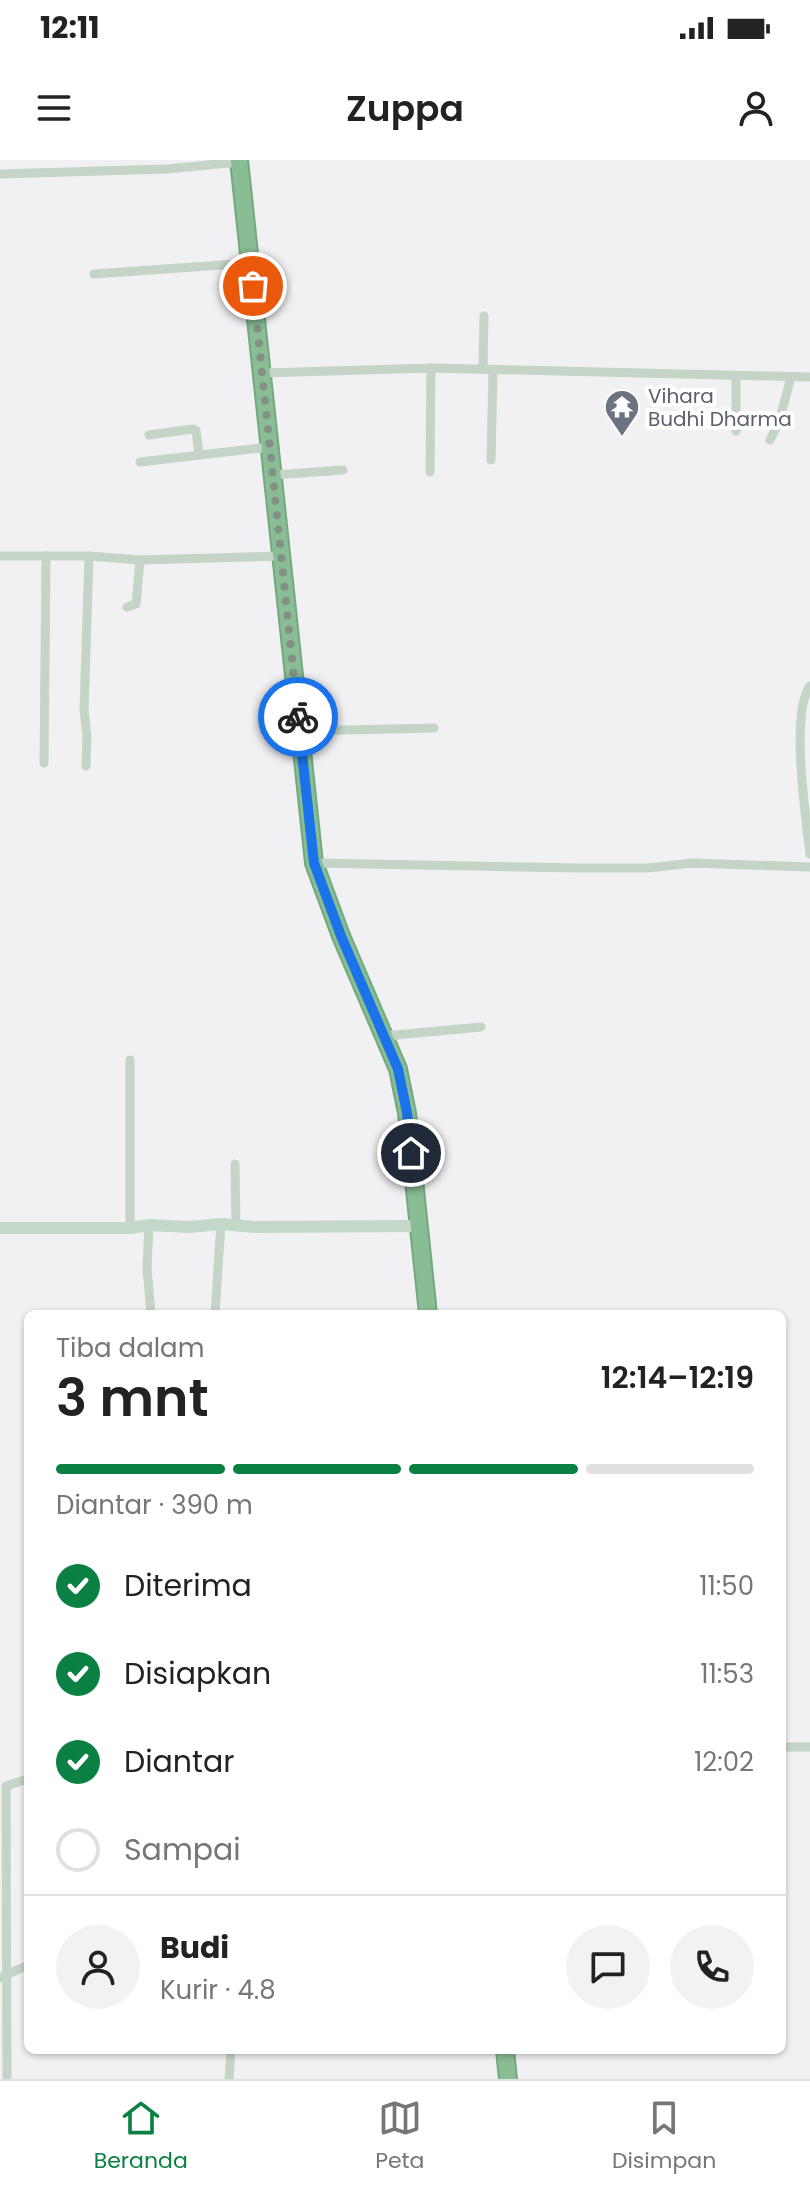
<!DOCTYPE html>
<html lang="id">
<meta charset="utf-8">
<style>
body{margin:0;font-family:Poppins,sans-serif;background:#f2f2f2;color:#222;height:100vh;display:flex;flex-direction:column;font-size:30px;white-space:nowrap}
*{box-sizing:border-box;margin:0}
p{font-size:26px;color:#767676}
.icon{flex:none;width:44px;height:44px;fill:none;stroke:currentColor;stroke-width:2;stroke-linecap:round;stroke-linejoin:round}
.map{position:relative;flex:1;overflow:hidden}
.side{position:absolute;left:24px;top:1150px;width:762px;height:744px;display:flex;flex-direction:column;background:#fff;border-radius:12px;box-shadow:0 2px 6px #0004}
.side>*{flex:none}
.pin{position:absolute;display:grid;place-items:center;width:68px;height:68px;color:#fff;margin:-34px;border:4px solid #fff;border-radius:50%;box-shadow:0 2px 8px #0007}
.courier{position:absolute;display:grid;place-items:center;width:80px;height:80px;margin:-40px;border:6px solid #1a73e8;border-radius:50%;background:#fff;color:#222;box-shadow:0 2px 10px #0007}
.summary em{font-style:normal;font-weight:600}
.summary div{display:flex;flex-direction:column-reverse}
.summary{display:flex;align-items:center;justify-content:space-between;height:136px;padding:0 32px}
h1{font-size:52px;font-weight:600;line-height:60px}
.bar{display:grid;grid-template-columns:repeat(4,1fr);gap:12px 8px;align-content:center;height:96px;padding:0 32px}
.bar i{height:10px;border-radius:6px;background:#e0e0e0}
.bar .selected{background:#0b8043}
.bar p{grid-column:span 4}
.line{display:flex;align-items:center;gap:20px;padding:0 32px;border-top:2px solid #e0e0e0}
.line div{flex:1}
.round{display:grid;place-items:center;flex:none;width:84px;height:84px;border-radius:42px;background:#f2f2f2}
ol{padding:0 32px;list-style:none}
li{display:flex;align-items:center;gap:24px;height:88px}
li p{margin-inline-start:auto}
li .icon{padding:8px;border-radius:50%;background:#0b8043;color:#fff;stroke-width:4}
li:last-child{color:#767676}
li i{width:44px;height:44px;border:4px solid #e0e0e0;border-radius:50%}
.status{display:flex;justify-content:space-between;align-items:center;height:56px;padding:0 40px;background:#fff;direction:ltr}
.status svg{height:22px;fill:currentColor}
header{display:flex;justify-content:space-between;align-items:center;height:104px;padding:0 32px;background:#fff;font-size:36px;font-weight:600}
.dock{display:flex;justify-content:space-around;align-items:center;height:112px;border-top:2px solid #e0e0e0;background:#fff;font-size:22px;color:#767676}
.dock a{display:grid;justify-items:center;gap:4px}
.dock .selected{color:#0b8043}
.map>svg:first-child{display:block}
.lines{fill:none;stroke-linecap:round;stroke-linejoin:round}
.highway-casing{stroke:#74a980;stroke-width:20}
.street{stroke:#c4d4c6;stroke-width:9}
.secondary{stroke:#c3d8c8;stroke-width:12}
.highway{stroke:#89bd94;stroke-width:16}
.done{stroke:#839086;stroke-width:8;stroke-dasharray:0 14.4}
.route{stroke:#1a73e8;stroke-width:10}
.labels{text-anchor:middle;stroke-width:8;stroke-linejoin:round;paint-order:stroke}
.worship-label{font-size:20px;fill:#5b616d;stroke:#fff;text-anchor:start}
</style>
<div class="status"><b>12:11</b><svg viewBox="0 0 49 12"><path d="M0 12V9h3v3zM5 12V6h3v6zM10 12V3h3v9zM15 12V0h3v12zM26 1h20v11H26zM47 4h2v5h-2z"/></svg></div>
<header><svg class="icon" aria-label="menu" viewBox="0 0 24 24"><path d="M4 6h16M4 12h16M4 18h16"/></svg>Zuppa<svg class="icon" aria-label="person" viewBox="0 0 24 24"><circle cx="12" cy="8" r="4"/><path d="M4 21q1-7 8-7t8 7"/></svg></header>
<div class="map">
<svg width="810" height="1919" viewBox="0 0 810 1919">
<rect width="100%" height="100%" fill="#f1f0f2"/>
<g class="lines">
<defs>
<g id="highway">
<path d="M 239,0 L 314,703 L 341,776 L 398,909 L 407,953 L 428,1154"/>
<path d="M 505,1890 L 508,1919"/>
</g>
</defs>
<use href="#highway" class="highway-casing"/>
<g class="street">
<path d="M 0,14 L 167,9 L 239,2"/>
<path d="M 94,114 L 250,103"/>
<path d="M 483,209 L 484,156"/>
<path d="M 263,213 L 431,208 L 810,217"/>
<path d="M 736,216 L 736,271"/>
<path d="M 149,275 L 193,269 L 196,270 L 199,295"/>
<path d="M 770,280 L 779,262 L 791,217"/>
<path d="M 491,300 L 493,210"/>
<path d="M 140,302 L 269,287"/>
<path d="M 430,312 L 431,208"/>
<path d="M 274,315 L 343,310"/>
<path d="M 0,396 L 89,396 L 140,400 L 282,396"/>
<path d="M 127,447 L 136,444 L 140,400"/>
<path d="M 810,526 C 790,553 806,658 810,694"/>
<path d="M 300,571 L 434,568"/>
<path d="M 44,603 L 46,396"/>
<path d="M 86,606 L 87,576 L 84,550 L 89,396"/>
<path d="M 314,703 L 580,708 L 648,708 L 692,703 L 810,707"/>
<path d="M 385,876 L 481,867"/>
<path d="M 235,1004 L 236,1065"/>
<path d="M 149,1065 L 147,1108 L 151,1154"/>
<path d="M 130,1068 L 130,900"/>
<path d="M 215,1154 L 221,1064"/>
<path d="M 782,1587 L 810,1587"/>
<path d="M 0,1818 L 28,1805"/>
<path d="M 7,1919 L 6,1626 L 28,1619"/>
<path d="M 229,1919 L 231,1890"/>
</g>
<path class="secondary" d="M 0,1068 L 130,1068 L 149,1065 L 189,1067 L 221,1064 L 254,1067 L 419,1066"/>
<use href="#highway" class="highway"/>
</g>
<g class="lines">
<path class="done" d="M 253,126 L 298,557"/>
<path class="route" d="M 298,557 L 314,703 L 341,776 L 398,909 L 407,953 L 411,993"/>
</g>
<defs>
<symbol id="temple-pin" viewBox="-11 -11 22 30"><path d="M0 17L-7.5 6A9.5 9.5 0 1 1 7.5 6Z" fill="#6b7280" stroke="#fff"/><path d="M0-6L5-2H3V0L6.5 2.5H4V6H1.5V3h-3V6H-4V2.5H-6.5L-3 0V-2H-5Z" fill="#fff"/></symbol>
</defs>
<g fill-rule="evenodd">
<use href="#temple-pin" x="602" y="227" width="40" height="54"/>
</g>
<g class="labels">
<g class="worship-label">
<text x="648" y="243">Vihara<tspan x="648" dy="23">Budhi Dharma</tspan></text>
</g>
</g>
</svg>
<div class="pin" style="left:253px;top:126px;background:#ea580c"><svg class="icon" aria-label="bag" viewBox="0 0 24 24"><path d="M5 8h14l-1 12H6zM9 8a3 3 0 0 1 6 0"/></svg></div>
<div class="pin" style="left:411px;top:993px;background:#1f2937"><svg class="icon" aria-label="home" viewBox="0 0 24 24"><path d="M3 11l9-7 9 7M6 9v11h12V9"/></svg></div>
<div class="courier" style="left:298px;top:557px"><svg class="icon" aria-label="bike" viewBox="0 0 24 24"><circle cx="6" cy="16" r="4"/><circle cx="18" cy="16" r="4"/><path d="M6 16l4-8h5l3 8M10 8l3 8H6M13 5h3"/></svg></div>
<section class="side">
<div class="summary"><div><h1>3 mnt</h1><p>Tiba dalam</p></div><em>12:14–12:19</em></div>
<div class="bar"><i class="selected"></i><i class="selected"></i><i class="selected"></i><i></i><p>Diantar · 390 m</p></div>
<ol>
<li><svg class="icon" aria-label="check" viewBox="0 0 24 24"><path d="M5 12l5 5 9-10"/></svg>Diterima<p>11:50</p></li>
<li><svg class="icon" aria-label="check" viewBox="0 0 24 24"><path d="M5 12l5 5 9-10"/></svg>Disiapkan<p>11:53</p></li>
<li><svg class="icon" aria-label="check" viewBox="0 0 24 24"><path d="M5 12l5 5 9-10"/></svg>Diantar<p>12:02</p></li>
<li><i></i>Sampai</li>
</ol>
<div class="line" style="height:144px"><a class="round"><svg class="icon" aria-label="person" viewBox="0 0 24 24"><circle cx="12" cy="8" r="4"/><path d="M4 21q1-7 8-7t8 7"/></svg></a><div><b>Budi</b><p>Kurir · 4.8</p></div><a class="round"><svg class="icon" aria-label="chat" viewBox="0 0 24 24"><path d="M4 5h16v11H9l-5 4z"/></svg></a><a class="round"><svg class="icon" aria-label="phone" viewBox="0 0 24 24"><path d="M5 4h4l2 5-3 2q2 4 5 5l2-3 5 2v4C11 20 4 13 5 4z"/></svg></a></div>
</section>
</div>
<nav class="dock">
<a class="selected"><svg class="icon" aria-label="home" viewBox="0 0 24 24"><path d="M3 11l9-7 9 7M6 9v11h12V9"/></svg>Beranda</a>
<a><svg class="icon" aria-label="map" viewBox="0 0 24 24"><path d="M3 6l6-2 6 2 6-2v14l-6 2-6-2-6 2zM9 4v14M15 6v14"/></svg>Peta</a>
<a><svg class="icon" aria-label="saved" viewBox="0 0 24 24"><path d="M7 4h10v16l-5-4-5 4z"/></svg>Disimpan</a>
</nav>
